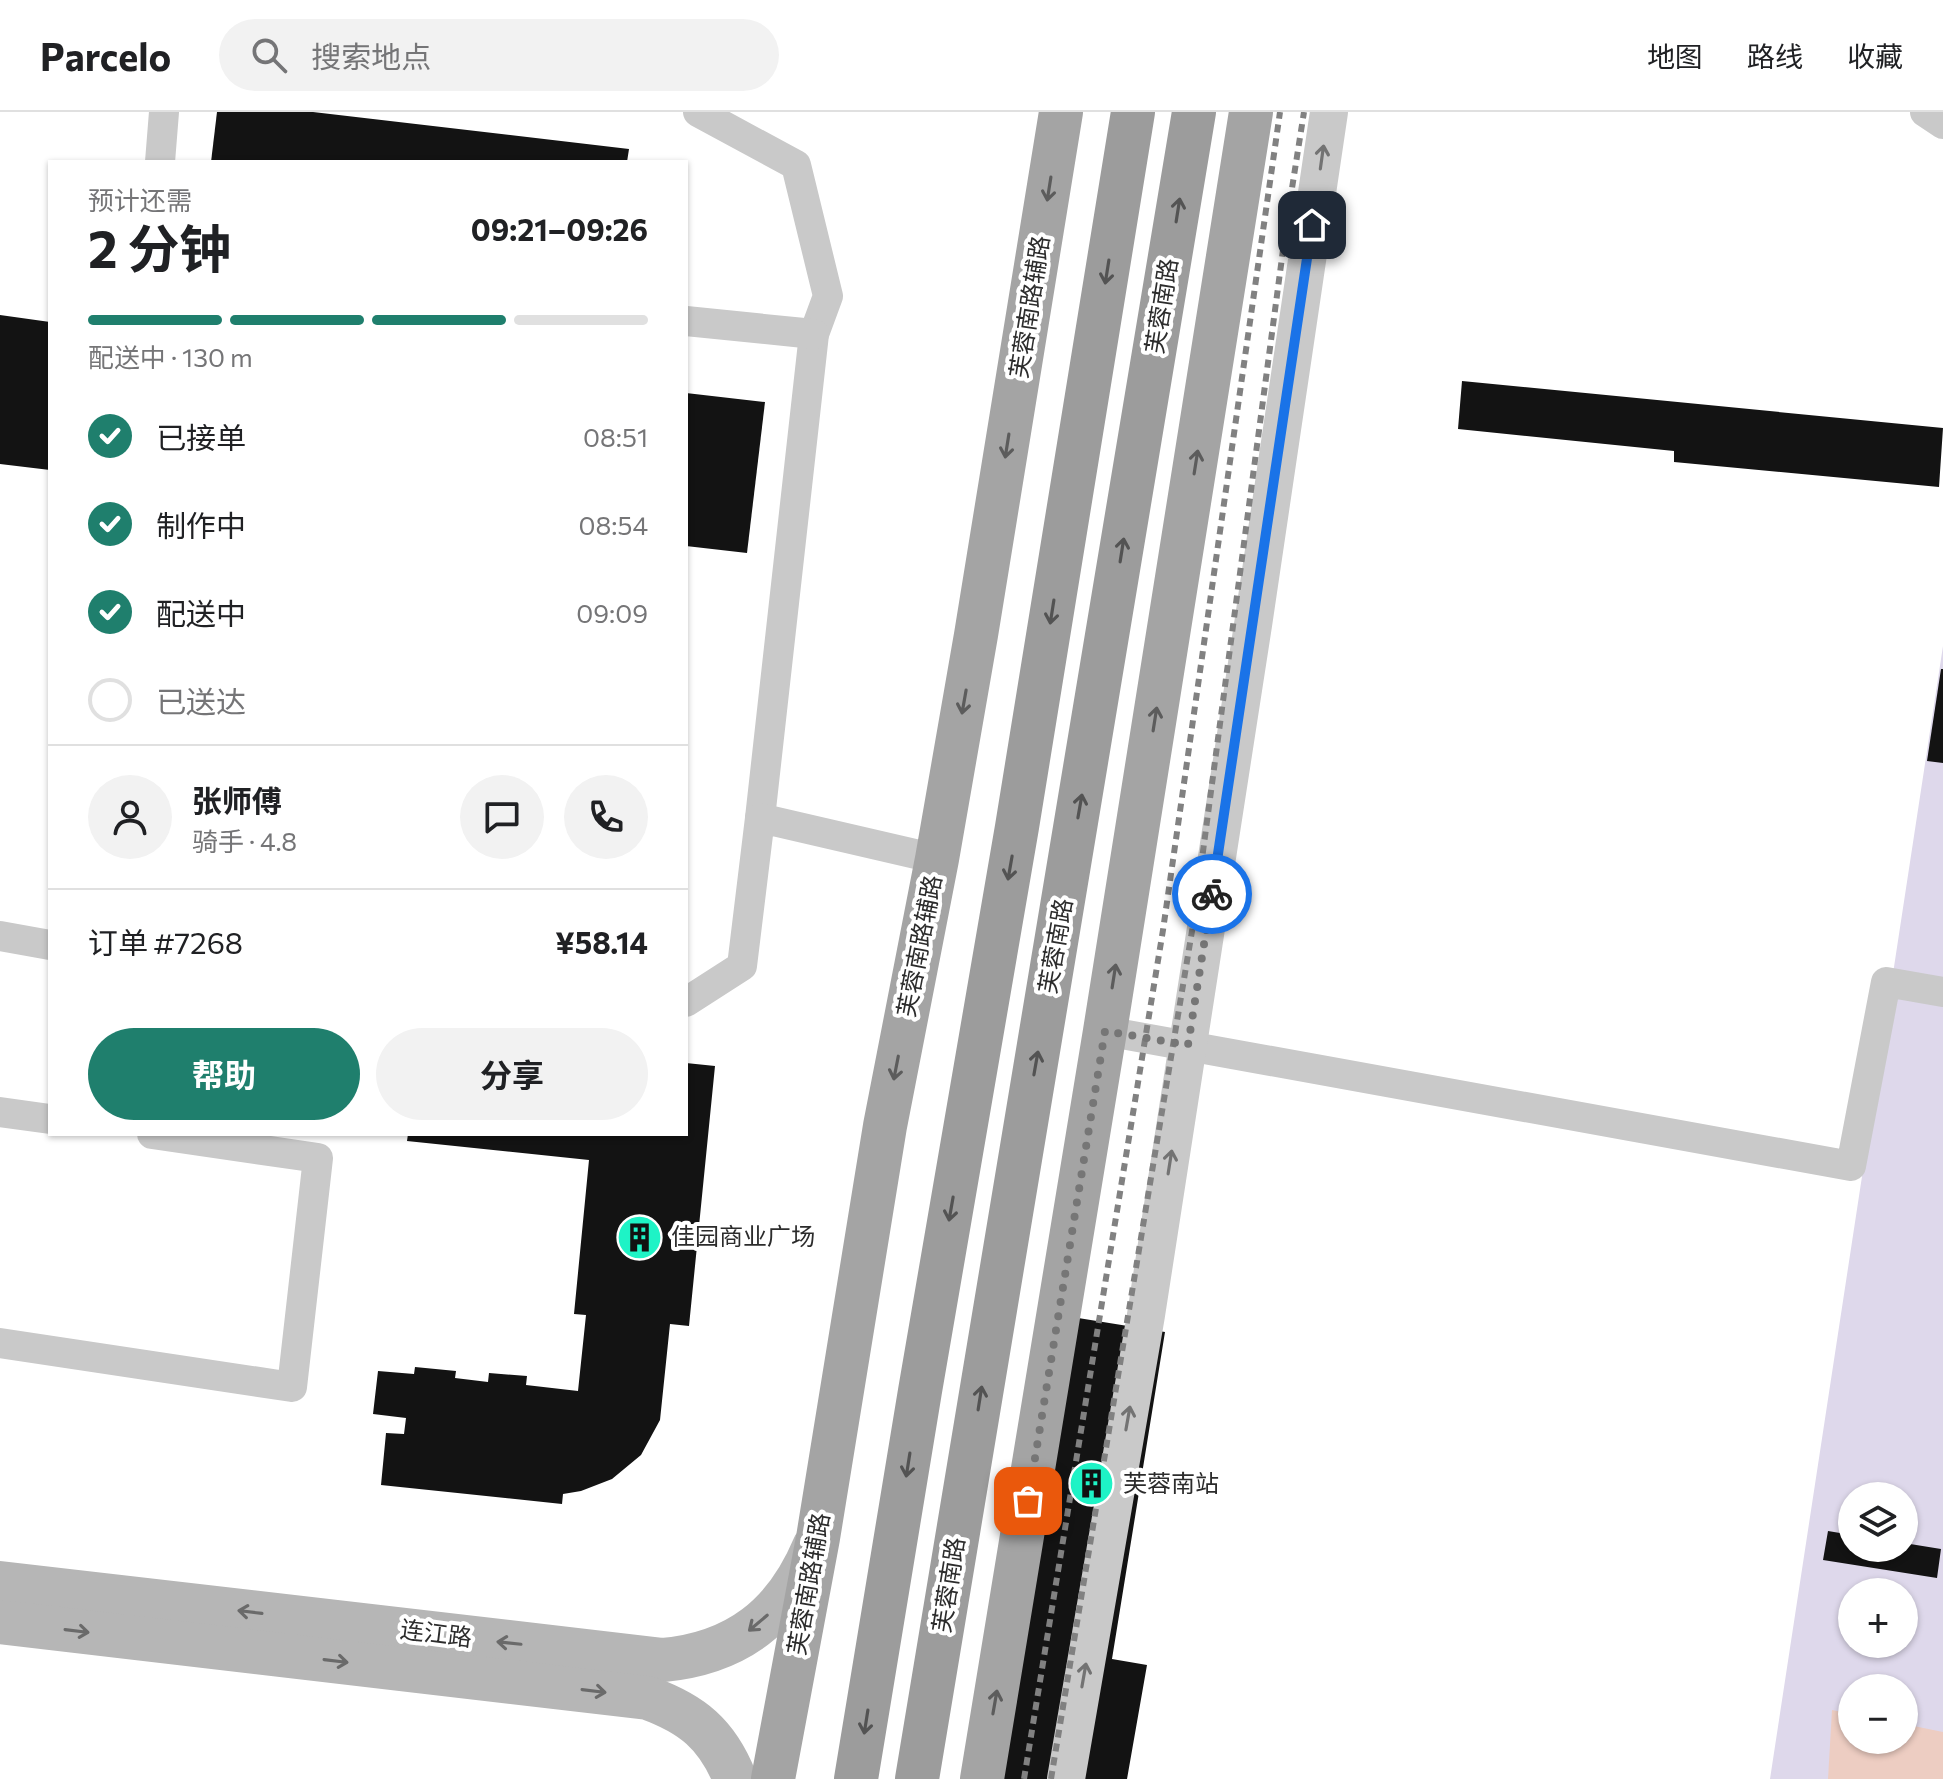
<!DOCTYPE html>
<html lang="zh">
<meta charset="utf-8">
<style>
body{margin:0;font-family:Commissioner,"Noto Sans SC",sans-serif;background:#f2f2f2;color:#202124;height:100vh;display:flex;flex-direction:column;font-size:30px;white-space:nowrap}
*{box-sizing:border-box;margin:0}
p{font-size:26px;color:#757577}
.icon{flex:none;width:44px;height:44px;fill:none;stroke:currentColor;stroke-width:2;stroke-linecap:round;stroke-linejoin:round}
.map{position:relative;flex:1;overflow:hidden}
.side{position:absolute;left:48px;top:48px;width:640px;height:976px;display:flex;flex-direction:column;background:#fff;border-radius:0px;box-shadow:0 2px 6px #0004}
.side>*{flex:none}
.controls{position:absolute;left:1838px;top:1370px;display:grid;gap:16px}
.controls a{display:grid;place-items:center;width:80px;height:80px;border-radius:50%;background:#fff;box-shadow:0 2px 6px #0004;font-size:40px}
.pin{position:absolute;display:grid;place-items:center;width:68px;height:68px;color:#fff;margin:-34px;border-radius:16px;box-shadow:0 4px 12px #0006}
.courier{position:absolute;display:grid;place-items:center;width:80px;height:80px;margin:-40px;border:6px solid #1a73e8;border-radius:50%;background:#fff;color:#222;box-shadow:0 2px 10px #0007}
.summary em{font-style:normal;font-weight:700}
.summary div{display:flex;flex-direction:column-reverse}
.summary{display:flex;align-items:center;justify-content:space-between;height:136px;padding:0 40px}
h1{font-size:52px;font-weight:700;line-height:60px}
.bar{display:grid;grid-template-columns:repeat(4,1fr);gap:12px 8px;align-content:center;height:96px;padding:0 40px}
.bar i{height:10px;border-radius:6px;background:#e0e0e0}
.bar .selected{background:#1f7f6d}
.bar p{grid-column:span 4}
.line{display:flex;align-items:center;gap:20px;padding:0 40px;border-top:2px solid #e0e0e0}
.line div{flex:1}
.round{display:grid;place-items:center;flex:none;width:84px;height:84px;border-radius:42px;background:#f2f2f2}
ol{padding:0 40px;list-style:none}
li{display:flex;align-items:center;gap:24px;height:88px}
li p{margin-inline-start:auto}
li .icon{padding:8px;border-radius:50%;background:#1f7f6d;color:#fff;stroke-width:4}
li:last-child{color:#757577}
li i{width:44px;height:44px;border:4px solid #e0e0e0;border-radius:50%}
.primary-button{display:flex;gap:16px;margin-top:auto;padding:16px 40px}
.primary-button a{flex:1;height:92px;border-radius:48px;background:#1f7f6d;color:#fff;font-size:32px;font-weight:700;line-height:92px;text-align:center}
.primary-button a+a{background:#f2f2f2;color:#202124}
header{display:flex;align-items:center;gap:48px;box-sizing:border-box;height:112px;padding:0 40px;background:#fff;border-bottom:2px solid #e0e0e0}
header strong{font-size:38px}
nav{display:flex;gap:44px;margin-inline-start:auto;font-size:28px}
.search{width:560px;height:72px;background:#f2f2f2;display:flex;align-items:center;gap:20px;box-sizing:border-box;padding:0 28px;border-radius:44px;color:#757577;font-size:30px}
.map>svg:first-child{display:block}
.green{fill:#ded8eb;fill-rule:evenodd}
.water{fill:#edcdc2}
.building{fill:#131313}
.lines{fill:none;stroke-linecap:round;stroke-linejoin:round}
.minor{stroke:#c9c9c9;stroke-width:30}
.tertiary{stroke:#c9c9c9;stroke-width:38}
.secondary{stroke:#b6b6b6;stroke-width:44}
.primary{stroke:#a4a4a4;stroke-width:44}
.trunk{stroke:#9c9c9c;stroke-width:44}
.rail{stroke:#818181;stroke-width:6;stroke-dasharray:8 6;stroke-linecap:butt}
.oneway{stroke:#737373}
.oneway2{stroke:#5c5c5c}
.oneway3{stroke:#535353}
.oneway4{stroke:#6a6a6a}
.done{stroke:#767676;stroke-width:8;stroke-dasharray:0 14.4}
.route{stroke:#1a73e8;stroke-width:10}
.labels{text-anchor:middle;stroke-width:8;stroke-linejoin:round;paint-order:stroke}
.street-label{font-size:24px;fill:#2c2c2c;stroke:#fff}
.poi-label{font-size:24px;fill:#2c2c2c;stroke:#fff;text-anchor:start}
</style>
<header>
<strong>Parcelo</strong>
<div class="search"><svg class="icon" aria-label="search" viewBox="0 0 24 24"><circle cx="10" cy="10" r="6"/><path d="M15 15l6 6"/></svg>搜索地点</div>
<nav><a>地图</a><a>路线</a><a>收藏</a></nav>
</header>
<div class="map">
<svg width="1943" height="1667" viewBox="0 0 1943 1667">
<rect width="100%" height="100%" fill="#fff"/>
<path class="green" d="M 1943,534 L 1943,1667 L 1770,1667 ZM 1852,1384 L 1904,1384 L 1904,1436 L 1852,1436 ZM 1852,1480 L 1904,1480 L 1904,1532 L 1852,1532 ZM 1852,1576 L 1904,1576 L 1904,1628 L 1852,1628 Z"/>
<path class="water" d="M 1832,1598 L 1852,1602 L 1852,1628 L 1904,1628 L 1904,1612 L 1943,1620 L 1943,1667 L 1828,1667 Z"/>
<g class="building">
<path d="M 217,0 L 313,0 L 629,37 L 627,50 L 211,50 Z"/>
<path d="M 0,203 L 50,210 L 50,358 L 0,352 Z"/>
<path d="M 1462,269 L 1943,316 L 1939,375 L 1674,350 L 1674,339 L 1458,317 Z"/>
<path d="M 686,281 L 765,290 L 747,441 L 686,434 Z"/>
<path d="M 1941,557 L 1943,557 L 1943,651 L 1927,649 Z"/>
<path d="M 686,951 L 715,954 L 689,1214 L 670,1212 L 660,1308 L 641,1343 L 612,1367 L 581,1379 L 563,1382 L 562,1392 L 381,1373 L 386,1321 L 404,1322 L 406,1306 L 373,1302 L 378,1259 L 414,1262 L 415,1255 L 456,1259 L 455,1266 L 488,1270 L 489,1261 L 527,1264 L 526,1273 L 578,1279 L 586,1203 L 574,1202 L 589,1048 L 407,1029 L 408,1022 L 686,1022 Z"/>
<path d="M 1072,1205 L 1165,1220 L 1112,1547 L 1147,1553 L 1127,1667 L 971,1667 Z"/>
<path d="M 1828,1419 L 1852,1423 L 1852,1436 L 1904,1436 L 1904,1431 L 1941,1437 L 1937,1466 L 1823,1448 Z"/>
</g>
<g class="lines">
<g class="minor">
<path d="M 698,0 L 796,53 L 828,184 L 814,222 L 760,706"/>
<path d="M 1925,0 L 1943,12"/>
<path d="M 160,50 L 164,0"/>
<path d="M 686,209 L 814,222"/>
<path d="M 0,824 L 50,833"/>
<path d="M 686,890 L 742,854 L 760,706 L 937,747"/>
<path d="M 1105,919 L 1851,1054 L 1886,870 L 1943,880"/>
<path d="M 0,1000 L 50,1007"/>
<path d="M 0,1231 L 292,1275 L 318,1046 L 152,1022"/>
</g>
<path class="tertiary" d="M 1066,1667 L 1146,1203 L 1253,513 L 1329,0"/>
<g class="secondary">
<path d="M 0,1471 L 663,1548 C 737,1541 785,1504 814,1435"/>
<path d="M 0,1510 L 648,1586 C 692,1602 717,1622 735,1667"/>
</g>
<g class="primary">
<path d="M 773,1667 L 818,1426 L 885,1014 L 937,747 L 976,523 L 1061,0"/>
<path d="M 982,1667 L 1105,919 L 1251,0"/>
</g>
<g class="trunk">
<path d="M 856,1667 L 920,1279 L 1017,715 L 1133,0"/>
<path d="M 917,1667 L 1194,0"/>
</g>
<g class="rail">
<path d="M 1024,1667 L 1163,818 L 1280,0"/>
<path d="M 1051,1667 L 1194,807 L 1287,108 L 1304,0"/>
</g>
</g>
<defs><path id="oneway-shaft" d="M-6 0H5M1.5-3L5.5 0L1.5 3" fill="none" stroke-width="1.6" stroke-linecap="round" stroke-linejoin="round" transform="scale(2)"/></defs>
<g class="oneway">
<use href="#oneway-shaft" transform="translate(1322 45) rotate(-82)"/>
<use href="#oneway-shaft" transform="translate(1170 1050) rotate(-81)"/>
<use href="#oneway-shaft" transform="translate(1128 1306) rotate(-80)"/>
<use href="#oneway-shaft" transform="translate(1084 1563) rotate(-80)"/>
</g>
<g class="oneway2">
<use href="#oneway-shaft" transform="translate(1049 77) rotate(99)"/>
<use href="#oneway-shaft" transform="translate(1007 334) rotate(99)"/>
<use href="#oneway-shaft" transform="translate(1196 350) rotate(-81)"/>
<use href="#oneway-shaft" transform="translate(964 590) rotate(100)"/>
<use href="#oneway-shaft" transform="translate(1155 607) rotate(-81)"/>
<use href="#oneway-shaft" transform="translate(1114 864) rotate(-81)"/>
<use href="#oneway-shaft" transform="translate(896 956) rotate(101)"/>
<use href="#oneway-shaft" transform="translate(995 1590) rotate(-80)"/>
</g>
<g class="oneway3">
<use href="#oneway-shaft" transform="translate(1178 98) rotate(-81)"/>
<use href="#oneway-shaft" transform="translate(1107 160) rotate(99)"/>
<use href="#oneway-shaft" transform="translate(1122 438) rotate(-81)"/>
<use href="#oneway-shaft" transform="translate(1052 500) rotate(99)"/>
<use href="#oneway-shaft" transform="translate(1080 694) rotate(-80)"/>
<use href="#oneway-shaft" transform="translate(1010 756) rotate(100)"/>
<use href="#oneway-shaft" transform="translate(1036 951) rotate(-80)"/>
<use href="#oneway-shaft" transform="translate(951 1097) rotate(100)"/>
<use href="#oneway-shaft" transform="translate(980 1286) rotate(-81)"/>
<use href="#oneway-shaft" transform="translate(908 1353) rotate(99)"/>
<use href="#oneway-shaft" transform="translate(866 1610) rotate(99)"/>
</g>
<g class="oneway4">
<use href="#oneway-shaft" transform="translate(250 1500) rotate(-173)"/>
<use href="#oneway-shaft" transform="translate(758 1511) rotate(140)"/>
<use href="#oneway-shaft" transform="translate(77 1519) rotate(7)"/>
<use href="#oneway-shaft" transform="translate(509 1531) rotate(-174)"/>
<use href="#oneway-shaft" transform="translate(336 1549) rotate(7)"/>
<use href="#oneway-shaft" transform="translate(594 1579) rotate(7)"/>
</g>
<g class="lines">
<path class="done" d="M 1028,1389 L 1105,919 L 1188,933 L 1212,782"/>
<path class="route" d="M 1212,782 L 1312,113"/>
</g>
<defs>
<symbol id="building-disc" viewBox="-11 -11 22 22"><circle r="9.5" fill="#1ef3c6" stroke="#fff"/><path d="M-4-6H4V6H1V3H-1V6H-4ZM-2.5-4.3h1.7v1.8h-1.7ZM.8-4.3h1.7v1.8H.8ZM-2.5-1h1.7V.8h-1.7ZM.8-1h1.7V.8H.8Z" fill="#111"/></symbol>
</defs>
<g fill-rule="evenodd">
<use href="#building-disc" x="614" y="1100" width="51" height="51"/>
<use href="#building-disc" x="1066" y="1346" width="51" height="51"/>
</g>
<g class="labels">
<g class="street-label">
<text transform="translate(1162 194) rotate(-81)" y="8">芙蓉南路</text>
<text transform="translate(1030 195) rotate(-81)" y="8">芙蓉南路辅路</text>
<text transform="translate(920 834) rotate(-79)" y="8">芙蓉南路辅路</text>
<text transform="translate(1056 834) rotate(-80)" y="8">芙蓉南路</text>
<text transform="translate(809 1472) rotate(-80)" y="8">芙蓉南路辅路</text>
<text transform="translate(949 1473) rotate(-81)" y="8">芙蓉南路</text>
<text transform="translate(436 1522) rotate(7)" y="8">连江路</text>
</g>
<g class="poi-label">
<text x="671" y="1133">佳园商业广场</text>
<text x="1123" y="1380">芙蓉南站</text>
</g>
</g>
</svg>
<div class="controls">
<a><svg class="icon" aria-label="layers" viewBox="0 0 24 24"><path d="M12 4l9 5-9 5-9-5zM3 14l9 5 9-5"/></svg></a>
<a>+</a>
<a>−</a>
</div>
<div class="pin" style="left:1028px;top:1389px;background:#ea580c"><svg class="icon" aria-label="bag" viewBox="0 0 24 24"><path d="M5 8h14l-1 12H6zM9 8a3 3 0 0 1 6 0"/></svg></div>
<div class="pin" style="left:1312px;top:113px;background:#1f2937"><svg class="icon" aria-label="home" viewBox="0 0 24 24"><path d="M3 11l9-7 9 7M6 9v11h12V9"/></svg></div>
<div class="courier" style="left:1212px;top:782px"><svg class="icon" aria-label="bike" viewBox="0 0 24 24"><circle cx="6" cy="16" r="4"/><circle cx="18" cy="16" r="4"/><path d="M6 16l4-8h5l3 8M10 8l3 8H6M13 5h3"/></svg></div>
<section class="side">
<div class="summary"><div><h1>2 分钟</h1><p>预计还需</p></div><em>09:21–09:26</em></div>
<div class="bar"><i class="selected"></i><i class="selected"></i><i class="selected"></i><i></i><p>配送中 · 130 m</p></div>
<ol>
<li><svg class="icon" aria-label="check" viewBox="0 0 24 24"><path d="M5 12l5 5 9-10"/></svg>已接单<p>08:51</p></li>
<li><svg class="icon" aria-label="check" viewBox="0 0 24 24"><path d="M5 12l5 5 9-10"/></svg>制作中<p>08:54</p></li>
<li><svg class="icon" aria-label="check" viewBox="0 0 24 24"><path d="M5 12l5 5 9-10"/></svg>配送中<p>09:09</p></li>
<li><i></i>已送达</li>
</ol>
<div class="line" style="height:144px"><a class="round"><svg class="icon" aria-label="person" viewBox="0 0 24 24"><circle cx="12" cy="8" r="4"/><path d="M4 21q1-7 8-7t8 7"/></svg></a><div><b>张师傅</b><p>骑手 · 4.8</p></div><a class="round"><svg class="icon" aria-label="chat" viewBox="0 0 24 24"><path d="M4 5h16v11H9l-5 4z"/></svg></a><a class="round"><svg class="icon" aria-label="phone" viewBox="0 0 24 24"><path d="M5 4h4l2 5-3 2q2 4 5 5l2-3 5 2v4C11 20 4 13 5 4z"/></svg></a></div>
<div class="line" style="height:104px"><div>订单 #7268</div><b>¥58.14</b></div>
<div class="primary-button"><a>帮助</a><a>分享</a></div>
</section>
</div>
